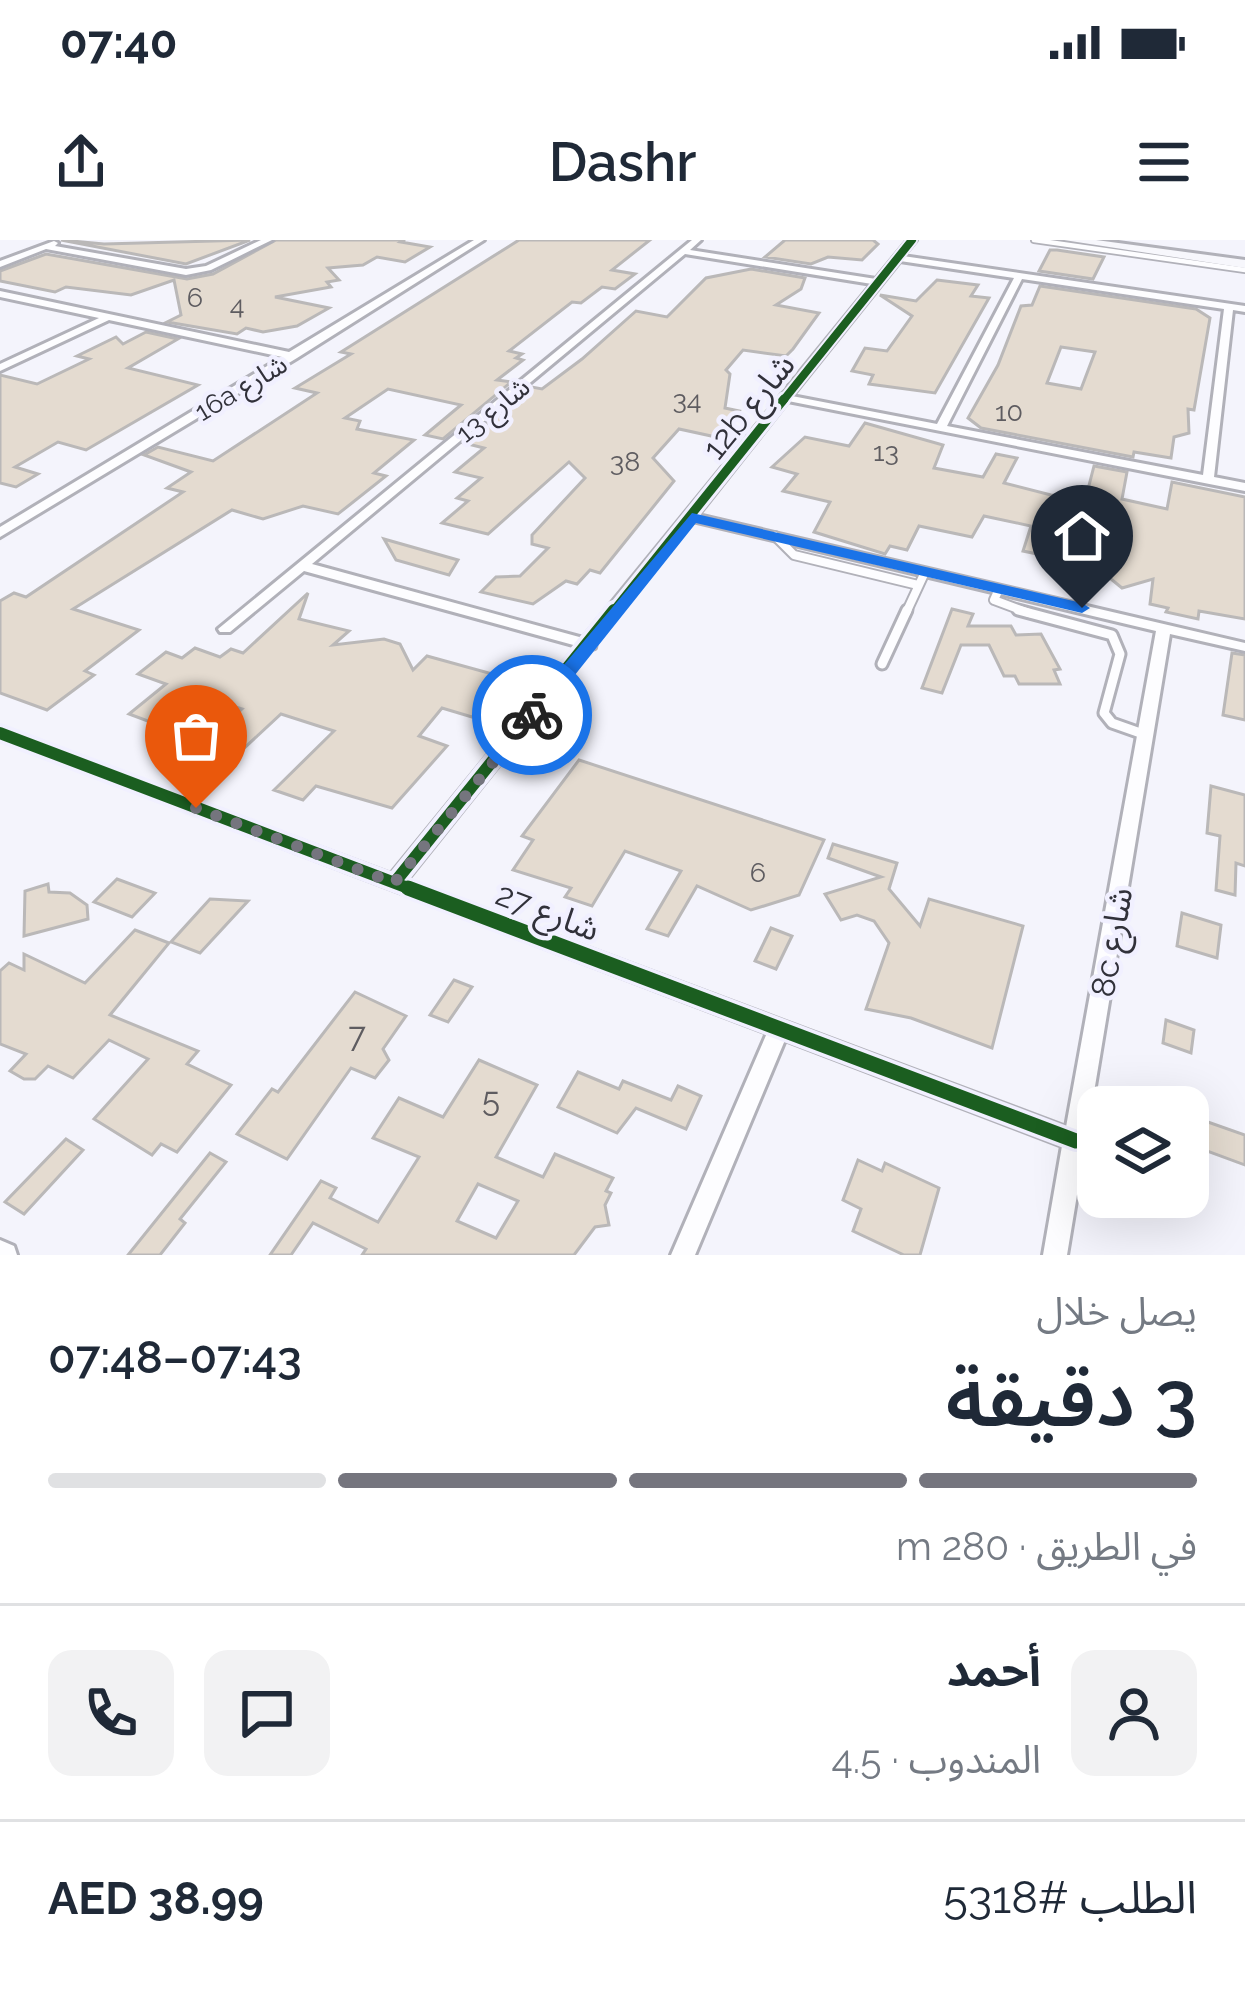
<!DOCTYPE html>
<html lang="ar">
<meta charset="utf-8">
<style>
body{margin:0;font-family:Raleway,"Noto Sans Arabic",sans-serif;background:#f2f2f3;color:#1f2937;direction:rtl;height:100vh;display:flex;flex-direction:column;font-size:45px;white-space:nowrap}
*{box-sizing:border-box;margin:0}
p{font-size:39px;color:#747a83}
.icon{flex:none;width:66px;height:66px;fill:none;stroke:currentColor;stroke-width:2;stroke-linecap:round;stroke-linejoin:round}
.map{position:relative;height:1015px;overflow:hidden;direction:ltr}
.panel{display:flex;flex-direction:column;background:#fff;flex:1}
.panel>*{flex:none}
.fabs{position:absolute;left:1077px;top:846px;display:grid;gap:24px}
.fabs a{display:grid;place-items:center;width:132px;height:132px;border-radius:24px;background:#fff;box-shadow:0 12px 48px #0002;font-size:60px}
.pin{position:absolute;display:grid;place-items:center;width:102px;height:102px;color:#fff;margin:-123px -51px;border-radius:50% 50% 50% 0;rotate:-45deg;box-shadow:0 0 12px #0007}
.pin .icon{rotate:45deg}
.courier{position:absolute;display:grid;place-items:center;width:120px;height:120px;margin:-60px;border:9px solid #1a73e8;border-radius:50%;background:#fff;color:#222;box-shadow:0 3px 15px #0007}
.head em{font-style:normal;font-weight:600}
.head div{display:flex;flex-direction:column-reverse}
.head{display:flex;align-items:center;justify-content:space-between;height:204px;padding:0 48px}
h1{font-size:78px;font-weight:600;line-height:90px}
.bar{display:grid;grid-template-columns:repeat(4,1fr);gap:18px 12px;align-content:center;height:144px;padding:0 48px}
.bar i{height:15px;border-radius:9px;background:#e0e1e3}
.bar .active{background:#75757e}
.bar p{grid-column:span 4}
.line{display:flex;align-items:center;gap:30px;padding:0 48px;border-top:3px solid #e0e1e3}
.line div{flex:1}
.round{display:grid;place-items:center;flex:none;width:126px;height:126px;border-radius:24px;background:#f2f2f3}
.status{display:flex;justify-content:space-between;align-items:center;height:84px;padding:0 60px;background:#fff;direction:ltr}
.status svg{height:33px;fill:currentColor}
header{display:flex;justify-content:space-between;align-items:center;height:156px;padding:0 48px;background:#fff;font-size:54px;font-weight:600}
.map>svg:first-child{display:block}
.building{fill:#e4dbd0;stroke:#bab8b8;stroke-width:3;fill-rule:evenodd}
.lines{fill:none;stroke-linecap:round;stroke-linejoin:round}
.lane-far2-casing{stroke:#b1b1b9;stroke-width:8}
.lane-far1-casing{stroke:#b1b1b9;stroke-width:12}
.lane-casing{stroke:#b1b1b9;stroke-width:15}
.street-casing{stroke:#b1b1b9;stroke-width:6}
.secondary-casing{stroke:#b1b1b9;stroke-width:6}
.lane-far2{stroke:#fdfdff;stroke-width:4.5}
.lane-far1{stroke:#fdfdff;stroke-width:8}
.lane{stroke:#fdfdff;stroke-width:9}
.street{fill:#fdfdff;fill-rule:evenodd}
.secondary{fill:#f7f7fc;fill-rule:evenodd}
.cycleway-far3-casing{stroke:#f1f0ff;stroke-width:12}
.cycleway-far2-casing{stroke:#f1f0ff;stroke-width:15}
.cycleway-far1-casing{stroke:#f1f0ff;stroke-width:20}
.cycleway-casing{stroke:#f1f0ff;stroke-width:22}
.cycleway-far3{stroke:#1b5e20;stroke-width:8}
.cycleway-far2{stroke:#1b5e20;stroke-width:9}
.cycleway-far1{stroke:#1b5e20;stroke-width:12}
.cycleway{stroke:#1b5e20;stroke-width:15}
.route{fill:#1a73e8}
.done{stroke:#75757e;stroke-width:12;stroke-dasharray:0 21.6}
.labels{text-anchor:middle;stroke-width:9;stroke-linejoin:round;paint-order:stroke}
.number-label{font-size:27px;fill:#5e5c60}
.far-street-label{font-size:27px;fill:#31313a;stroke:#f1f0ff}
.street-label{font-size:33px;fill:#31313a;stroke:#f1f0ff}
.near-number-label{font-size:33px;fill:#5e5c60}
</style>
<div class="status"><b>07:40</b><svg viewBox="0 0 49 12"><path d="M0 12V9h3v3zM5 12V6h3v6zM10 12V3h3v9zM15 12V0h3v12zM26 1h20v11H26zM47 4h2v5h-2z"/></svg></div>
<header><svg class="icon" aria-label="menu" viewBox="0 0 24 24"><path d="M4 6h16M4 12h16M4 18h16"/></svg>Dashr<svg class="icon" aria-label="share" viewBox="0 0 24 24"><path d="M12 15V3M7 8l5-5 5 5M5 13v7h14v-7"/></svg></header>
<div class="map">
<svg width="1245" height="1015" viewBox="0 0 1245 1015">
<rect width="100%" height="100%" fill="#f4f4fc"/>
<g class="building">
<path d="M 61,0 L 104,4 L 250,0 L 186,24 Z"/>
<path d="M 276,0 L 405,0 L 401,2 L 430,7 L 405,22 L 377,17 L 363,25 L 328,28 L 339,40 L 327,42 L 331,47 L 275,57 L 329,68 L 297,86 L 263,92 L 246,88 L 237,94 L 167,82 L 181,75 L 174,40 L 131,55 L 66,47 L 55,52 L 0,41 L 0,31 L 46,14 L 187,39 L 213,34 Z"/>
<path d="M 519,0 L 650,0 L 612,30 L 635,34 L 615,49 L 602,47 L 581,63 L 572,62 L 509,111 L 522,114 L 516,118 L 523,120 L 497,140 L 511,142 L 443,199 L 425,195 L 461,165 L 388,149 L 345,178 L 360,181 L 357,189 L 414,200 L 374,233 L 386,236 L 338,274 L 303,266 L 263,279 L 232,270 L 73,369 L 139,390 L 85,431 L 94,435 L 47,470 L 0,453 L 0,361 L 14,353 L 26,357 L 183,252 L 167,248 L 191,232 L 144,215 L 158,207 L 213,221 L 317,153 L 295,148 L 351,114 L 341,112 Z"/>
<path d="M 785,0 L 873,0 L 878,4 L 862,20 L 828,17 L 811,24 L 765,17 Z"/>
<path d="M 1050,10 L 1057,10 L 1104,17 L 1093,39 L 1039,31 Z"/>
<path d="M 751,29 L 805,38 L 801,49 L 776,65 L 819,73 L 793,109 L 786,116 L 743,110 L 726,130 L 730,134 L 725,168 L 739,171 L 716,197 L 679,189 L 653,218 L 674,241 L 600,333 L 590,330 L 577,344 L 566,341 L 533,364 L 481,352 L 496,337 L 520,336 L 548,308 L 532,304 L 532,295 L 585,238 L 569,222 L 488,294 L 442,283 L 468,261 L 457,258 L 481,238 L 455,232 L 484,208 L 464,203 L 532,147 L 542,149 L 582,119 L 636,71 L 667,77 L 706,38 Z"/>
<path d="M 937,40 L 978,45 L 971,56 L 989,58 L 935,153 L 869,144 L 873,135 L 852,131 L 865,108 L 887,111 L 912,76 L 880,55 L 916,61 Z"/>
<path d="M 1040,46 L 1196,69 L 1210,78 L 1194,170 L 1188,169 L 1189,193 L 1174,197 L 1171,218 L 1134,212 L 1133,217 L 981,188 L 968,178 L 998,125 L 1021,66 L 1032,65 ZM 1061,107 L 1095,112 L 1081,149 L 1047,143 Z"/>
<path d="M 146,92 L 178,99 L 128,128 L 198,145 L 86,210 L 58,202 L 15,227 L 38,234 L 16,247 L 0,243 L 0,135 L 37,144 L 89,119 L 77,116 L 116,97 L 123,104 Z"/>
<path d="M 865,183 L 943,205 L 934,228 L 983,237 L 996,214 L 1017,218 L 1004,243 L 1051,255 L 1086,257 L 1094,226 L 1127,232 L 1122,259 L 1167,269 L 1172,242 L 1245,257 L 1245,379 L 1199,371 L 1198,379 L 1166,372 L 1168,368 L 1150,364 L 1153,339 L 1122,348 L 1078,312 L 1076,322 L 1023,311 L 1031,286 L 984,276 L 972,297 L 919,286 L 907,310 L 890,306 L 885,314 L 814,292 L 830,262 L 783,251 L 797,234 L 772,227 L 805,197 L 849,206 Z"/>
<path d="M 384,299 L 458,320 L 449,335 L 396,320 Z"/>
<path d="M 308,353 L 299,379 L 349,391 L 333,405 L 384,399 L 400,404 L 413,430 L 427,416 L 507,438 L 472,477 L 442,468 L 419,496 L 447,506 L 392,568 L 316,546 L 303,560 L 274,550 L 334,491 L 281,474 L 227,524 L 213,518 L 205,526 L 186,519 L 242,469 L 197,455 L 161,486 L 129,474 L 166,444 L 138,434 L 166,412 L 182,418 L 195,408 L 220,417 L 231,409 L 243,413 Z"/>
<path d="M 952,369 L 973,374 L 968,386 L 1011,386 L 1016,395 L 1041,394 L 1060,429 L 1054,430 L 1060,444 L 1019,444 L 1015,436 L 1004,436 L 989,405 L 961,405 L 942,453 L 922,448 Z"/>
<path d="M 1232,413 L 1245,415 L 1245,480 L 1223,475 Z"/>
<path d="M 579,520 L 824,600 L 799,655 L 751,670 L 697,646 L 668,696 L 647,689 L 681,631 L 625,611 L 592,666 L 565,657 L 571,648 L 513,630 L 533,600 L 522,596 Z"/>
<path d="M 1211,546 L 1245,555 L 1245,626 L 1236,623 L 1235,655 L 1216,650 L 1220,596 L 1207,593 Z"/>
<path d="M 833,604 L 897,623 L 889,649 L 920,686 L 929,659 L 1023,686 L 992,808 L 911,778 L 866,769 L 889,703 L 874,681 L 857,675 L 841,680 L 825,654 L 881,637 L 828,618 Z"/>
<path d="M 117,639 L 155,653 L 132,677 L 94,662 Z"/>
<path d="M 48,644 L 49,652 L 70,653 L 87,665 L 88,679 L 24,696 L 25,651 Z"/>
<path d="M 210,659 L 248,661 L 200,713 L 171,702 Z"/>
<path d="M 1182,673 L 1221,685 L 1217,718 L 1177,706 Z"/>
<path d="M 771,688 L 792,696 L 776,729 L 755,721 Z"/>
<path d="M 135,690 L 169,703 L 110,775 L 198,811 L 187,824 L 231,845 L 177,912 L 161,904 L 152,915 L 94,879 L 148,819 L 109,800 L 73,838 L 48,826 L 35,839 L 24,839 L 10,831 L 26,814 L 0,804 L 0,731 L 9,723 L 24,730 L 24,714 L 85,743 Z"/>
<path d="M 454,740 L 472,747 L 448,782 L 430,775 Z"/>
<path d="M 355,752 L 406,776 L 383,809 L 389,820 L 375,838 L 351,828 L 287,919 L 237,894 L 272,849 L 278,852 Z"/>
<path d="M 1166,780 L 1194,790 L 1191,813 L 1163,803 Z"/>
<path d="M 479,820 L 537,845 L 496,917 L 543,937 L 555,914 L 613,938 L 606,951 L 611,953 L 605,965 L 609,985 L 595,987 L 574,1015 L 362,1015 L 366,1009 L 313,983 L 291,1015 L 270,1015 L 321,941 L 336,948 L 330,958 L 378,982 L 419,917 L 373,898 L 399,858 L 443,877 ZM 478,944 L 518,961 L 496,998 L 457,981 Z"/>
<path d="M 578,832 L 619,849 L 623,841 L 671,860 L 678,846 L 701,856 L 686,889 L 636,868 L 617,893 L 558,867 Z"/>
<path d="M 1188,875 L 1245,895 L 1245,925 L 1188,904 Z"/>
<path d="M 66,899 L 83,910 L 24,974 L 5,962 Z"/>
<path d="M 210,913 L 226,922 L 180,979 L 185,983 L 160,1015 L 128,1015 Z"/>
<path d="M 858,920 L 882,931 L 885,923 L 939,948 L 920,1015 L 904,1015 L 853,991 L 861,969 L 843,960 Z"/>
</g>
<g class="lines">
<defs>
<path id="lane-far2" d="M 1034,0 L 1245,30"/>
<g id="lane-far1">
<path d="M 775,296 L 794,315 L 918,345"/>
<path d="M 999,349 L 994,360 L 1029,373"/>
<path d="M 906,373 L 925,332"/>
</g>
<g id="lane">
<path d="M 1018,370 L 1112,395 L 1120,414 L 1104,473 L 1112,483 L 1146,495"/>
<path d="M 882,424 L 907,370"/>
</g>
<g id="street">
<path d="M 261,0 L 272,0 L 211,30 L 186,35 L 46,9 L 0,27 L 0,21 L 54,1 L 58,3 L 55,6 L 186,29 L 206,26 Z"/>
<path d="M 474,0 L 484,0 L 297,118 L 0,297 L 0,287 L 282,117 L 109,80 L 0,131 L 0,124 L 99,78 L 0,57 L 0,51 L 289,112 Z"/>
<path d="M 692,0 L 701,0 L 690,10 L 876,39 L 908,0 L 916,0 L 903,16 L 1245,66 L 1245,72 L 1233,70 L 1214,237 L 1245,243 L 1245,251 L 788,161 L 698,275 L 1245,403 L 1245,411 L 1170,394 L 1067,1015 L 1043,1015 L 1062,906 L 785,800 L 695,1015 L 671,1015 L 767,793 L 0,499 L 0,488 L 391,634 L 577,406 L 304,331 L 230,392 L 220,392 L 218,389 ZM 685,14 L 872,44 L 583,398 L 312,324 ZM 900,21 L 1014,38 L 937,184 L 792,156 ZM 1022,39 L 1224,69 L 1203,235 L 947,186 ZM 693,281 L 1156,391 L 1066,887 L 407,640 L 591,409 L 595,408 L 596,403 Z"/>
<path d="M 0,1000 L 14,1006 L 17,1015 L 0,1015 Z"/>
</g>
<path id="secondary" d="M 1064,0 L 1096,0 L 1245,20 L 1245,28 Z"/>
</defs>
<use href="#lane-far2" class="lane-far2-casing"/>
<use href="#lane-far1" class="lane-far1-casing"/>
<use href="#lane" class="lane-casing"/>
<use href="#street" class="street-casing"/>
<use href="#secondary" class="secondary-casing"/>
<use href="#lane-far2" class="lane-far2"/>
<use href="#lane-far1" class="lane-far1"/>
<use href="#lane" class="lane"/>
<use href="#street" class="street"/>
<use href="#secondary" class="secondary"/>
<defs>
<path id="cycleway-far3" d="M 782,162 L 912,0"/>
<path id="cycleway-far2" d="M 612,373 L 784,159"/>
<g id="cycleway-far1">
<path d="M 0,493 L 416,651"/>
<path d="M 395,642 L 614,370"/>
</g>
<path id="cycleway" d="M 408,648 L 1076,901"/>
</defs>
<use href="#cycleway-far3" class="cycleway-far3-casing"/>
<use href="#cycleway-far2" class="cycleway-far2-casing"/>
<use href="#cycleway-far1" class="cycleway-far1-casing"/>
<use href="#cycleway" class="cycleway-casing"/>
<use href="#cycleway-far3" class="cycleway-far3"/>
<use href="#cycleway-far2" class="cycleway-far2"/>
<use href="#cycleway-far1" class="cycleway-far1"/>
<use href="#cycleway" class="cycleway"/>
</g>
<path class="route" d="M 692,273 L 1082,363 L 1090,368 L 1082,373 L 696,283 L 539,480 L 525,480 L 525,471 Z"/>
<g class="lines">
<path class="done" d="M 196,568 L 394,643 L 532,475"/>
</g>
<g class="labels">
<g class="number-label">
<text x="195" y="67">6</text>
<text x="237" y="74">4</text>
<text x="687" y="169">34</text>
<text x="1009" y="181">10</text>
<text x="886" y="221">13</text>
<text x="625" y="231">38</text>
<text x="758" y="642">6</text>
</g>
<g class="far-street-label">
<text transform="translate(241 148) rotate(-31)" y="9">16a شارع</text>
<text transform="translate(493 170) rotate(-39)" y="9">شارع 13</text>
</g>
<g class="street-label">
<text transform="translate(748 166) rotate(-51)" y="12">12b شارع</text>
<text transform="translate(548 671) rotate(21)" y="12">شارع 27</text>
<text transform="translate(1111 702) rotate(-80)" y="12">8c شارع</text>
</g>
<g class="near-number-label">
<text x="357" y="807">7</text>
<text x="491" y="871">5</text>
</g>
</g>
</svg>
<div class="fabs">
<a><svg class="icon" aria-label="layers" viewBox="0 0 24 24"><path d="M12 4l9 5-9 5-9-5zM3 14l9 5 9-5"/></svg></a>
</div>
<div class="pin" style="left:196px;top:568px;background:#ea580c"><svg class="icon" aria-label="bag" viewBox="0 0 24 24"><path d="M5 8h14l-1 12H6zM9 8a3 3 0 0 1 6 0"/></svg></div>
<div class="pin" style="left:1082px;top:368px;background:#1f2937"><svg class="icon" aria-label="home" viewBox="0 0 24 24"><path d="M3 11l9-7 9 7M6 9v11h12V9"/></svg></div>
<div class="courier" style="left:532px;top:475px"><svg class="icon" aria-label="bike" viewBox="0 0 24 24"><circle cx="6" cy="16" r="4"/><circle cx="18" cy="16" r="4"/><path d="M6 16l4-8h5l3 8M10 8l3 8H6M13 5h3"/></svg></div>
</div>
<section class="panel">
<div class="head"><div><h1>3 دقيقة</h1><p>يصل خلال</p></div><em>07:43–07:48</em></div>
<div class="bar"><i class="active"></i><i class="active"></i><i class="active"></i><i></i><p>في الطريق · 280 m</p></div>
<div class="line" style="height:216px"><a class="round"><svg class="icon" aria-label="person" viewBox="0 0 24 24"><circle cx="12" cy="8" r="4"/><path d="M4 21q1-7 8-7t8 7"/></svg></a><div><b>أحمد</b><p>المندوب · 4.5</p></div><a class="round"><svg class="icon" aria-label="chat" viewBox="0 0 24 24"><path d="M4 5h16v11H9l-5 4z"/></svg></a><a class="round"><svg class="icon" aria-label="phone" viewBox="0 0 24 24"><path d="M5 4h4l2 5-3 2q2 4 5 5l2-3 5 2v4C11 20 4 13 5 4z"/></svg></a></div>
<div class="line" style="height:156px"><div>الطلب #5318</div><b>AED 38.99</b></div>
</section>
